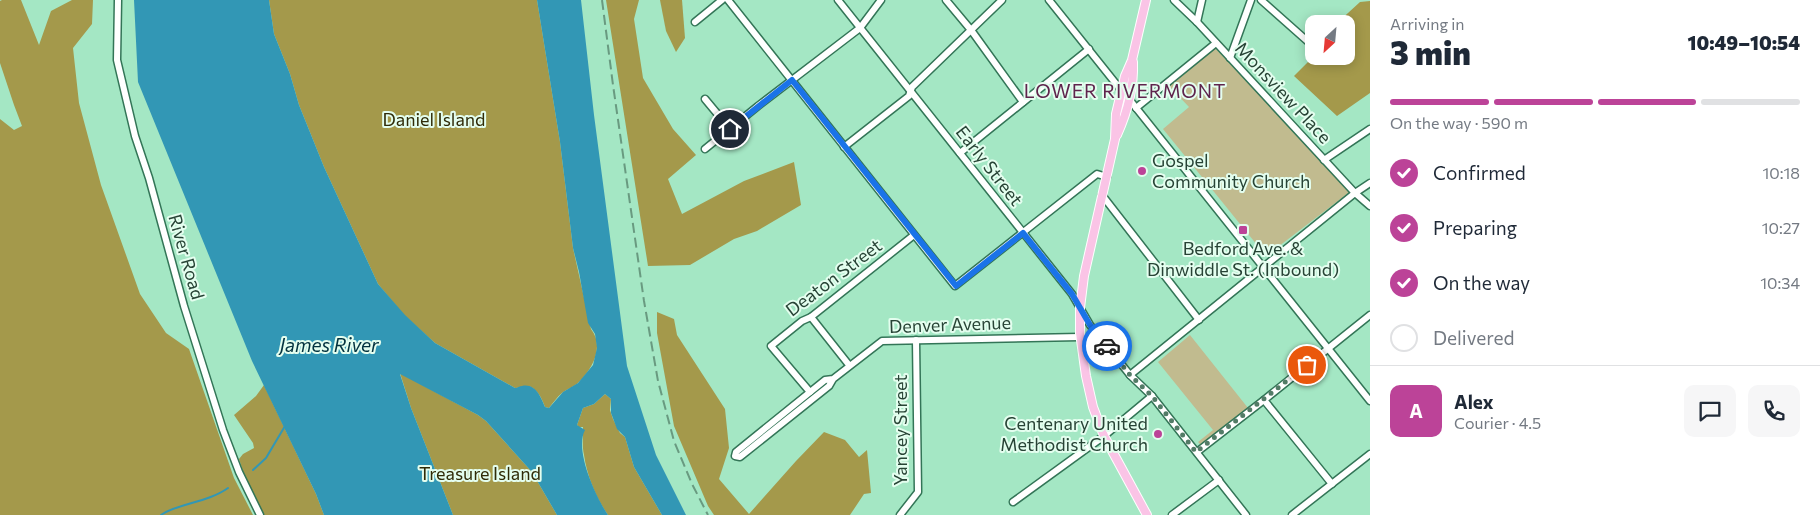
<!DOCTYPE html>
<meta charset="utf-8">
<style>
body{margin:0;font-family:Commissioner,sans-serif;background:#f6f6f7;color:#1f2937;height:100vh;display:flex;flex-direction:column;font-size:19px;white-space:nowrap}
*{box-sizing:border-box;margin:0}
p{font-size:16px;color:#747a83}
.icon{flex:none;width:28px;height:28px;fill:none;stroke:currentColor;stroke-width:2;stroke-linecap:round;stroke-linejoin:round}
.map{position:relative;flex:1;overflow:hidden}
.details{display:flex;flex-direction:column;background:#fff;width:450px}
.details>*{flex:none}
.needle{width:32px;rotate:206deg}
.tools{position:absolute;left:1305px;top:15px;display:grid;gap:10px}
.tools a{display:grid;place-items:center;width:50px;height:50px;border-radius:10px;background:#fff;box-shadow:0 2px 12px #0003;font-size:25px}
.pin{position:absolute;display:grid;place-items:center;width:42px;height:42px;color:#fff;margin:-21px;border:2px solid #fff;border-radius:50%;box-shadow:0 1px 5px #0007}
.courier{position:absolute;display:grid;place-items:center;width:50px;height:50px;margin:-25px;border:4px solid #1a73e8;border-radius:50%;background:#fff;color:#222;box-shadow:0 1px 6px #0007}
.summary em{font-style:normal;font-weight:800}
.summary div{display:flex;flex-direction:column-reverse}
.summary{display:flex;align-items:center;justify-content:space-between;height:85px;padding:0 20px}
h1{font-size:32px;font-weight:800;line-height:38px}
.bar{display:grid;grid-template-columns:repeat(4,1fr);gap:8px 5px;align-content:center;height:60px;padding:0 20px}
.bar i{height:6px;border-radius:4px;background:#e0e1e3}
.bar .on{background:#bc4398}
.bar p{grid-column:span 4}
.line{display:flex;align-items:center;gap:12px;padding:0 20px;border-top:1px solid #e0e1e3}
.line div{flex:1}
.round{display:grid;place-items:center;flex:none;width:52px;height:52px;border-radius:10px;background:#f6f6f7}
ol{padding:0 20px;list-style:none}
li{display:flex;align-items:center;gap:15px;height:55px}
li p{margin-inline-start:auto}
li .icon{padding:5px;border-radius:50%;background:#bc4398;color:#fff;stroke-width:4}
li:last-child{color:#747a83}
li i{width:28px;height:28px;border:2px solid #e0e1e3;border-radius:50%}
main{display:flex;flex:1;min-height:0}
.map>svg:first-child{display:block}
.green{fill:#c1bb8f}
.forest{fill:#a4994b}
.water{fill:#3297b5}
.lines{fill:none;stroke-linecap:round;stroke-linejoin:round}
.stream{stroke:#3297b5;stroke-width:2}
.minor-casing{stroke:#337557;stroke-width:9}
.major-casing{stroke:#fff;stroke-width:10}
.minor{stroke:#fff;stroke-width:6}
.major{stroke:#fac4e6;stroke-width:8}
.rail{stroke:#699a80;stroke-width:2;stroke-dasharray:10 5;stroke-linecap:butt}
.done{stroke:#537c67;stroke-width:5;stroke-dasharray:0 9}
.route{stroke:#1a73e8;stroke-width:6}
.poi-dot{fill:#bc4398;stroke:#e4feef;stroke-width:2}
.labels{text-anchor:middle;stroke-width:4;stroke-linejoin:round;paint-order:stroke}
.street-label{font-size:18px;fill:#274335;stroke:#e4feef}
.park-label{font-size:18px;fill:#302b07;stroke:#e4feef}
.poi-label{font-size:18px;fill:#274335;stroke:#e4feef;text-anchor:start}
.neighbourhood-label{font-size:19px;letter-spacing:1px;fill:#5f244d;stroke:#e4feef}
.water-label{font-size:19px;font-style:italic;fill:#03323f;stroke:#e4feef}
</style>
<main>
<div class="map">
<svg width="1370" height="515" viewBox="0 0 1370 515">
<rect width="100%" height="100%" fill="#a4e7c4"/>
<g class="green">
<path d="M 1215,48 L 1351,191 L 1266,256 L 1163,129 L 1189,107 L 1169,86 Z"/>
<path d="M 1190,335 L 1248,408 L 1201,445 L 1198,442 L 1213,430 L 1158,362 Z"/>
</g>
<g class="forest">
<path d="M 2,0 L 21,0 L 39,45 L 51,11 L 72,0 L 93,0 L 92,24 L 73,48 L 79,103 L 101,185 L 140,294 L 166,333 L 189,349 L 234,478 L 253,515 L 0,515 L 0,119 L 14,130 L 22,126 L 14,105 L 0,63 L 0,1 Z"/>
<path d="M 269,0 L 537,0 L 560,142 L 573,248 L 591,329 C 605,347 592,369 579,382 C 574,387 567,389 562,393 C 557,397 553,403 549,408 L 545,407 C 542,399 537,387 527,386 C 523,386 519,388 515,388 L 435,343 L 404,315 L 378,284 L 324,167 L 299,105 L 290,74 L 274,34 Z"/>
<path d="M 606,0 L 639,0 L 634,19 L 643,78 L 673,129 L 696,155 L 668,179 L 682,214 L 744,181 L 794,162 L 801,205 L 757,231 L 734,239 L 690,265 L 648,266 Z"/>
<path d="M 660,0 L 682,0 L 685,38 L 676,52 L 666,31 Z"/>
<path d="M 1370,1 L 1370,93 L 1337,116 L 1294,76 L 1314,56 L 1346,56 L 1346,24 L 1336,24 L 1360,2 Z"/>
<path d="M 657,312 L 674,319 L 677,335 L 725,409 L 729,448 L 719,479 L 749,514 L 796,461 L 824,432 L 845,440 L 859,457 L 867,450 L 871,493 L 864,494 L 850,515 L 714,515 L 708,506 L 674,426 L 657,333 Z"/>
<path d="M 400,373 L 478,415 L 486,421 L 532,472 L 557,515 L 453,515 L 411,408 Z"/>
<path d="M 264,385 L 316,494 L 324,515 L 264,515 L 247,483 L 239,459 L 243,454 L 254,448 L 253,443 L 234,415 L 256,396 Z"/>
<path d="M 605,394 L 611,399 L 610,410 L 613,419 L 620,433 L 625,437 L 634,467 L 662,515 L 608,515 C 596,498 587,476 584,455 C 582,446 583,437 583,427 L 579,427 L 577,425 L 583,408 L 594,404 Z"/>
</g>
<path class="water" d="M 134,0 L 269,0 L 274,34 L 290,74 L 299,105 L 324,167 L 378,284 L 405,315 L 435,343 L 515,388 C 517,388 520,386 522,386 C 536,383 541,398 545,407 L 549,408 L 563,392 L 578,383 L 593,365 L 597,348 L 595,334 L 588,323 L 579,272 L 573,248 L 560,142 L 537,0 L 581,0 L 594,115 L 627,366 L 656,455 L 686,515 L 662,515 L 634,467 L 625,437 L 617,429 L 611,413 L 611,399 L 605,394 L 594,404 L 583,408 L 577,425 L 585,430 C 574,450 596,497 608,515 L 557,515 L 532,472 L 486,421 L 478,415 L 400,374 L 411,408 L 453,515 L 324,515 L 316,494 L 252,361 L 138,82 Z"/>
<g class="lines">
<g class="stream">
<path d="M 253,470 L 266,458 L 285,426"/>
<path d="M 161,515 C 178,503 207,503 228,488"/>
</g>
<defs>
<g id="minor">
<path d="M 118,0 L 117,60 L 135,136 L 149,178 L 184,306 L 223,430 L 239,472 L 260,515"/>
<path d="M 728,0 L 955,286 L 1097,174 L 1107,177"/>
<path d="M 838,0 L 1072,294 L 1090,325 L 1130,375 L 1152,396 L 1246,515"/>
<path d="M 946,0 L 971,30 L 1023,102"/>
<path d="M 1049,0 L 1121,90"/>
<path d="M 1174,0 L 1197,22 L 1355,193 L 1370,206"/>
<path d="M 1261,0 L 1314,47"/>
<path d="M 695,22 L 722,0"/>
<path d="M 1197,22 L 1202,0"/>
<path d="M 1230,58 L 1251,0"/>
<path d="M 705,99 L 730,129"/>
<path d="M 1129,99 L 1370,401"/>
<path d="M 1136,108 L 1216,43"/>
<path d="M 844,147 L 909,96 L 912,87 L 1002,0"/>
<path d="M 705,149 L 758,106 L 860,28 L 881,0"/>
<path d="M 960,153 L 1089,49"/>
<path d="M 1324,160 L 1370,129"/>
<path d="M 1102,195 L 1199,320"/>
<path d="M 811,317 L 849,365"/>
<path d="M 1130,375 L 1355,193 L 1370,183"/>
<path d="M 833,379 L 825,380 L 736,452 L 735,456 L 740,457 L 829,386 L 833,379 L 882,341 L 1080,337"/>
<path d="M 810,392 L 771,346 L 802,321 L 811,317 L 914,235"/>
<path d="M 1264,400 L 1332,484"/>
<path d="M 1197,452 L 1264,400 L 1370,315"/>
<path d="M 1013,502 L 1104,436 L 1152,396"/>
<path d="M 900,515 L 918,492 L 916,340"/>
<path d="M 1172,515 L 1219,480"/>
<path d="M 1292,515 L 1370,454"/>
</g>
<g id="major">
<path d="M 1146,0 L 1132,60 L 1125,76 L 1116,114 L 1115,139 L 1084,276 L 1080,308 L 1080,333 L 1086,376 L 1093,407 L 1104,436 L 1147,515"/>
<path d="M 1117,135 C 1127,113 1134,87 1133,62"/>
</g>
</defs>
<use href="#minor" class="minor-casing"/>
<use href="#major" class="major-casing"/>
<use href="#minor" class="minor"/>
<use href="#major" class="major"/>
<path class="rail" d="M 602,0 L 613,85 L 644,301 L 658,381 L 674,441 L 692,484 L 708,515"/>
</g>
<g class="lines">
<path class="done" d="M 1107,346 L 1130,375 L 1152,396 L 1196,452 L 1307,365"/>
<path class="route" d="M 730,129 L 792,80 L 956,286 L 1023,233 L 1072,294 L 1090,325 L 1107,346"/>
</g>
<g class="poi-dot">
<circle cx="1142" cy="171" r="5"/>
<rect x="1238" y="225" width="10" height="10" rx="2.5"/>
<circle cx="1158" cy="434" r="5"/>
</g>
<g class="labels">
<g class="street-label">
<text transform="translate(1283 93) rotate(47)" y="6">Monsview Place</text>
<text transform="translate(989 166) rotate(52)" y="6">Early Street</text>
<text transform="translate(186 257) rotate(74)" y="6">River Road</text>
<text transform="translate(834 278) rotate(-37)" y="6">Deaton Street</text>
<text transform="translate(950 325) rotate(-2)" y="6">Denver Avenue</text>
<text transform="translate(901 430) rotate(-90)" y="6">Yancey Street</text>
</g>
<g class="park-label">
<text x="434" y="126">Daniel Island</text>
<text x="480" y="480">Treasure Island</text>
</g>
<g class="poi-label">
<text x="1152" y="167">Gospel<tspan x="1152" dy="21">Community Church</tspan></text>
<text x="1243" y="255" text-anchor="middle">Bedford Ave. &amp;<tspan x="1243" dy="21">Dinwiddle St. (Inbound)</tspan></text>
<text x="1148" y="430" text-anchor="end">Centenary United<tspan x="1148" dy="21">Methodist Church</tspan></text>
</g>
<g class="neighbourhood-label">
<text x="1125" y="98">LOWER RIVERMONT</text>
</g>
<g class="water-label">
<text x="329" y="352">James River</text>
</g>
</g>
</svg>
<div class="tools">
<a><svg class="needle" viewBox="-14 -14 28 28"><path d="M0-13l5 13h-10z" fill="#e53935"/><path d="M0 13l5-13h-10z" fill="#747a83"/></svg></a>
</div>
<div class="pin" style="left:1307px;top:365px;background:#ea580c"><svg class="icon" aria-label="bag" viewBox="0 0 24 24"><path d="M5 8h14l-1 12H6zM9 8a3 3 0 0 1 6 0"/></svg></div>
<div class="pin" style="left:730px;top:129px;background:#1f2937"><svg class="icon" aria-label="home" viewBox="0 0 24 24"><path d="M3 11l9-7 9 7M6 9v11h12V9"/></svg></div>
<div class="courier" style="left:1107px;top:346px"><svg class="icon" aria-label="car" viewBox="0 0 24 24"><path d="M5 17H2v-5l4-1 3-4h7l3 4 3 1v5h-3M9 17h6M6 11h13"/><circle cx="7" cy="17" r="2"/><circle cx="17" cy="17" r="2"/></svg></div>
</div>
<section class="details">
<div class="summary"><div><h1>3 min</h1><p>Arriving in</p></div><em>10:49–10:54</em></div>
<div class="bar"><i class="on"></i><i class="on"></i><i class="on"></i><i></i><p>On the way · 590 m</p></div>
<ol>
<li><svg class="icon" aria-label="check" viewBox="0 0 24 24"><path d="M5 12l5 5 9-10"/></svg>Confirmed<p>10:18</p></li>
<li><svg class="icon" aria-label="check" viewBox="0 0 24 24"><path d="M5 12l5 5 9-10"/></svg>Preparing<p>10:27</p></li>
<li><svg class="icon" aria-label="check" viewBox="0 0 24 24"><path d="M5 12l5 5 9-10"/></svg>On the way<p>10:34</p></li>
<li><i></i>Delivered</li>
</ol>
<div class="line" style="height:90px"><b class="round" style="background:#bc4398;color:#fff">A</b><div><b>Alex</b><p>Courier · 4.5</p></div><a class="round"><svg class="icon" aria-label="chat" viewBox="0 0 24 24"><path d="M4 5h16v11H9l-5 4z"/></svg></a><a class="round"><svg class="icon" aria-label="phone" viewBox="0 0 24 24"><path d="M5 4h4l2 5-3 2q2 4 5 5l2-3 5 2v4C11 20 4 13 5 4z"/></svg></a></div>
</section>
</main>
